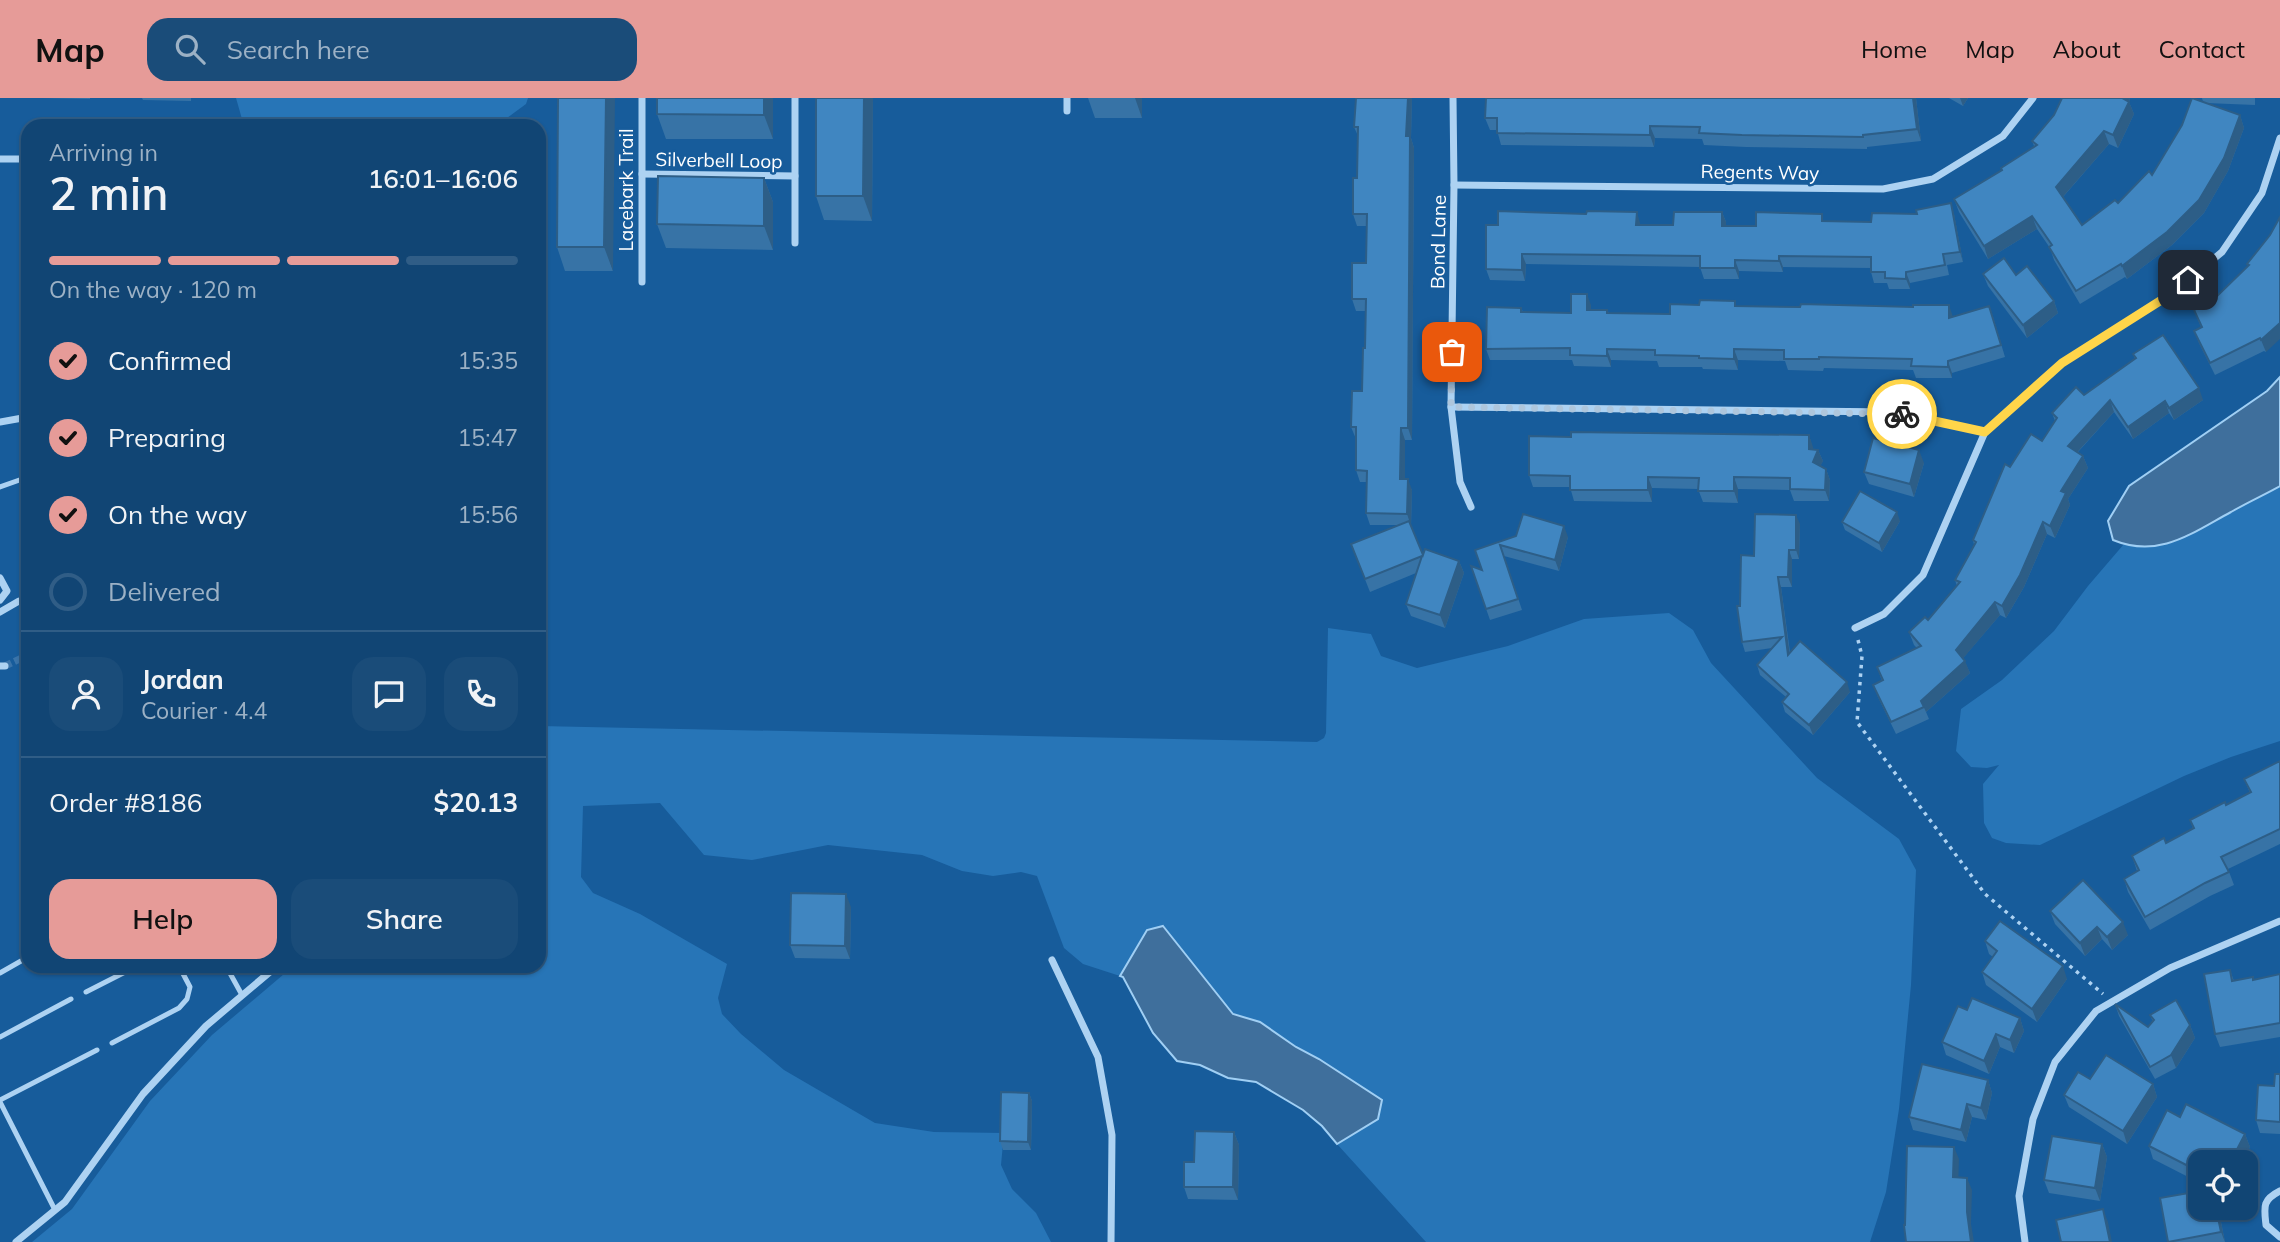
<!DOCTYPE html>
<meta charset="utf-8">
<style>
body{margin:0;font-family:Mulish,sans-serif;background:#1a4c79;color:#f1f3f6;height:100vh;display:flex;flex-direction:column;font-size:26px;white-space:nowrap}
*{box-sizing:border-box;margin:0}
p{font-size:23px;color:#9cb1c5}
.icon{flex:none;width:38px;height:38px;fill:none;stroke:currentColor;stroke-width:2;stroke-linecap:round;stroke-linejoin:round}
.map{position:relative;flex:1;overflow:hidden}
.details{position:absolute;left:21px;top:21px;width:525px;height:854px;display:flex;flex-direction:column;background:#114574;border-radius:21px;box-shadow:0 2px 5px #0004,0 0 0 2px #305d86}
.details>*{flex:none}
.fabs{position:absolute;left:2188px;top:1052px;display:grid;gap:14px}
.fabs a{display:grid;place-items:center;width:70px;height:70px;border-radius:14px;background:#114574;box-shadow:0 2px 5px #0004,0 0 0 2px #305d86;font-size:35px}
.pin{position:absolute;display:grid;place-items:center;width:60px;height:60px;color:#fff;margin:-30px;border-radius:14px;box-shadow:0 4px 10px #0006}
.courier{position:absolute;display:grid;place-items:center;width:70px;height:70px;margin:-35px;border:5px solid #ffd54a;border-radius:50%;background:#fff;color:#222;box-shadow:0 2px 9px #0007}
.headline em{font-style:normal;font-weight:600}
.headline div{display:flex;flex-direction:column-reverse}
.headline{display:flex;align-items:center;justify-content:space-between;height:119px;padding:0 28px}
h1{font-size:46px;font-weight:600;line-height:52px}
.bar{display:grid;grid-template-columns:repeat(4,1fr);gap:10px 7px;align-content:center;height:84px;padding:0 28px}
.bar i{height:9px;border-radius:5px;background:#305d86}
.bar .current{background:#e69b98}
.bar p{grid-column:span 4}
.line{display:flex;align-items:center;gap:18px;padding:0 28px;border-top:2px solid #305d86}
.line div{flex:1}
.round{display:grid;place-items:center;flex:none;width:74px;height:74px;border-radius:21px;background:#1a4c79}
ol{padding:0 28px;list-style:none}
li{display:flex;align-items:center;gap:21px;height:77px}
li p{margin-inline-start:auto}
li .icon{padding:7px;border-radius:50%;background:#e69b98;color:#111;stroke-width:4}
li:last-child{color:#9cb1c5}
li i{width:38px;height:38px;border:4px solid #305d86;border-radius:50%}
.primary-button{display:flex;gap:14px;margin-top:auto;padding:14px 28px}
.primary-button a{flex:1;height:80px;border-radius:21px;background:#e69b98;color:#111;font-size:28px;font-weight:600;line-height:80px;text-align:center}
.primary-button a+a{background:#1a4c79;color:#f1f3f6}
header{display:flex;align-items:center;gap:42px;box-sizing:border-box;height:98px;padding:0 35px;background:#e69b98;color:#111}
header strong{font-size:33px}
nav{display:flex;gap:38px;margin-inline-start:auto;font-size:24px}
.search{width:490px;height:63px;background:#1a4c79;display:flex;align-items:center;gap:18px;box-sizing:border-box;padding:0 24px;border-radius:21px;color:#9cb1c5;font-size:26px}
.map>svg:first-child{display:block}
.green{fill:#2775b7}
.water{fill:#3f6f9c;stroke:#a0cff4;stroke-width:2}
.lines{fill:none;stroke-linecap:round;stroke-linejoin:round}
.minor-tunnel{stroke:#3a74aa;stroke-width:7;stroke-dasharray:7 3.5;stroke-linecap:butt}
.path{stroke:#add2f2;stroke-width:3.5;stroke-dasharray:3.5 5;stroke-linecap:butt}
.service{stroke:#add2f2;stroke-width:5}
.minor{stroke:#add2f2;stroke-width:7}
.wall{fill:#3773a6}
.shaded-wall{fill:#2d5e87}
.building{fill:#4086c1;stroke:#2d5e87;stroke-width:2}
.done{stroke:#aec6dc;stroke-width:7;stroke-dasharray:0 12.6}
.route{stroke:#ffd54a;stroke-width:9}
.labels{text-anchor:middle;stroke-width:5;stroke-linejoin:round;paint-order:stroke}
.street-label{font-size:19px;fill:#fff;stroke:#175c9b}
</style>
<header>
<strong>Map</strong>
<div class="search"><svg class="icon" aria-label="search" viewBox="0 0 24 24"><circle cx="10" cy="10" r="6"/><path d="M15 15l6 6"/></svg>Search here</div>
<nav><a>Home</a><a>Map</a><a>About</a><a>Contact</a></nav>
</header>
<div class="map">
<svg width="2280" height="1144" viewBox="0 0 2280 1144">
<rect width="100%" height="100%" fill="#175c9b"/>
<g class="green">
<path d="M 236,0 L 528,0 L 526,6 L 496,28 L 253,28 L 242,21 Z"/>
<path d="M 2280,388 L 2280,643 L 2231,659 L 2184,678 L 2040,747 L 2006,745 L 1992,740 L 1984,725 L 1983,686 L 1999,667 L 1987,670 L 1971,669 L 1956,653 L 1961,611 L 2002,582 L 2054,533 L 2088,488 L 2124,446 L 2126,447 L 2263,398 Z"/>
<path d="M 1669,515 L 1693,532 L 1711,565 L 1817,680 L 1899,741 L 1916,772 L 1911,887 L 1899,1011 L 1886,1094 L 1870,1144 L 1426,1144 L 1337,1046 L 1378,1021 L 1382,1002 L 1319,961 L 1296,949 L 1261,924 L 1233,916 L 1163,828 L 1147,832 L 1120,878 L 1083,866 L 1064,850 L 1037,778 L 1021,774 L 993,778 L 962,773 L 922,757 L 828,747 L 752,762 L 704,757 L 660,705 L 583,708 L 581,779 L 593,795 L 640,816 L 727,866 L 718,900 L 722,916 L 741,936 L 784,972 L 875,1025 L 934,1034 L 1004,1035 L 1001,1067 L 1012,1091 L 1036,1115 L 1051,1144 L 32,1144 L 72,1111 L 150,1003 L 212,937 L 284,876 L 299,868 L 539,868 L 539,628 L 1317,644 L 1324,640 L 1326,635 L 1328,530 L 1371,536 L 1381,558 L 1417,570 L 1508,548 L 1584,521 Z"/>
</g>
<g class="water">
<path d="M 2280,279 L 2280,388 C 2264,397 2248,404 2231,414 C 2192,435 2159,461 2113,442 L 2108,423 L 2129,388 L 2267,293 Z"/>
<path d="M 1163,828 L 1233,916 L 1260,924 L 1296,949 L 1319,961 L 1382,1002 L 1378,1021 L 1337,1046 L 1322,1028 L 1303,1012 L 1256,984 L 1228,980 L 1200,967 L 1177,963 L 1153,935 L 1123,879 L 1120,878 L 1147,832 Z"/>
</g>
<g class="lines">
<path class="minor-tunnel" d="M 5,568 L 28,557"/>
<path class="path" d="M 1858,542 L 1862,558 L 1857,624 L 1985,796 L 2103,896"/>
<g class="service">
<path d="M 0,389 L 28,379"/>
<path d="M 226,868 L 242,897"/>
<path d="M 0,875 L 28,859"/>
<path d="M 86,894 L 137,868"/>
<path d="M 0,939 L 71,901"/>
<path d="M 112,945 L 179,910 L 187,901 L 190,889 L 179,868"/>
<path d="M 0,1002 L 97,952"/>
<path d="M 0,1004 L 55,1112"/>
</g>
<g class="minor">
<path d="M 642,0 L 642,184"/>
<path d="M 795,0 L 795,145"/>
<path d="M 1453,0 L 1454,87 L 1451,309 L 1460,384 L 1471,409"/>
<path d="M 1067,13 L 1067,0"/>
<path d="M 0,61 L 28,61"/>
<path d="M 642,76 L 795,78"/>
<path d="M 1454,87 L 1883,91 L 1933,81 L 2003,38 L 2033,0"/>
<path d="M 1451,309 L 1894,314 L 1985,334 L 2062,265 L 2171,196 L 2222,154 L 2262,95 L 2280,40"/>
<path d="M 0,324 L 28,319"/>
<path d="M 0,480 L 7,493 L 0,502"/>
<path d="M 0,514 L 19,503 L 28,506"/>
<path d="M 1855,530 L 1884,516 L 1923,477 L 1985,334"/>
<path d="M 0,568 L 5,568"/>
<path d="M 1052,862 L 1098,959 L 1112,1037 L 1111,1144"/>
<path d="M 2280,1093 C 2262,1102 2264,1109 2266,1127 L 2280,1139"/>
<path d="M 16,1144 L 65,1104 L 143,996 L 206,928 L 277,868"/>
<path d="M 2025,1144 L 2019,1098 L 2033,1021 L 2055,964 L 2096,913 L 2170,870 L 2280,823"/>
</g>
</g>
<g class="wall">
<path d="M 42,0 L 90,0 L 90,1 Z"/>
<path d="M 142,0 L 191,0 L 191,3 L 143,2 Z"/>
<path d="M 558,0 L 613,173 L 565,173 L 557,149 Z"/>
<path d="M 657,0 L 773,0 L 773,41 L 666,41 L 657,16 Z"/>
<path d="M 816,0 L 873,0 L 872,123 L 824,122 L 816,98 Z"/>
<path d="M 1088,0 L 1142,0 L 1142,20 L 1095,20 Z"/>
<path d="M 1356,0 L 1412,0 L 1411,40 L 1414,50 L 1412,342 L 1405,342 L 1405,381 L 1412,392 L 1411,428 L 1423,457 L 1459,463 L 1464,475 L 1445,530 L 1411,518 L 1406,506 L 1416,475 L 1370,494 L 1351,446 L 1399,427 L 1370,427 L 1366,415 L 1366,384 L 1360,384 L 1356,372 L 1356,341 L 1351,329 L 1362,293 L 1365,250 L 1366,213 L 1356,213 L 1352,201 L 1366,165 L 1367,128 L 1357,128 L 1353,116 L 1357,80 L 1358,38 L 1354,29 Z"/>
<path d="M 1486,0 L 1916,0 L 1921,43 L 1867,49 L 1867,51 L 1746,49 L 1704,47 L 1702,41 L 1655,40 L 1654,49 L 1501,47 L 1497,32 L 1490,32 L 1485,20 Z"/>
<path d="M 1949,0 L 1968,0 L 1963,8 Z"/>
<path d="M 2130,0 L 2129,4 L 2134,16 L 2118,50 L 2109,46 L 2063,99 L 2082,127 L 2118,105 L 2152,77 L 2203,4 L 2202,0 L 2255,0 L 2255,7 L 2206,5 L 2240,17 L 2244,30 L 2228,73 L 2204,115 L 2172,147 L 2127,181 L 2125,179 L 2080,206 L 2054,162 L 2050,150 L 2037,131 L 1988,161 L 1959,114 L 1954,101 L 2002,72 L 2034,48 L 2032,43 Z"/>
<path d="M 764,80 L 773,104 L 773,152 L 666,150 L 657,126 Z"/>
<path d="M 1722,114 L 1726,124 L 1726,128 L 1756,128 L 1824,123 L 1871,124 L 1954,116 L 1963,164 L 1947,167 L 1949,177 L 1910,185 L 1910,191 L 1889,191 L 1887,185 L 1874,185 L 1871,174 L 1871,170 L 1783,169 L 1783,174 L 1739,173 L 1739,181 L 1704,181 L 1700,169 L 1526,166 L 1525,183 L 1490,182 L 1486,171 L 1498,127 L 1586,116 L 1640,125 L 1640,127 L 1673,127 Z"/>
<path d="M 2270,137 L 2266,254 L 2264,253 L 2215,277 L 2199,245 L 2194,233 L 2201,229 L 2194,212 L 2211,204 L 2248,168 L 2247,166 Z"/>
<path d="M 1983,176 L 2016,177 L 2054,203 L 2058,215 L 2027,240 L 1988,188 Z"/>
<path d="M 1591,207 L 1591,212 L 1607,212 L 1609,215 L 1670,216 L 1737,208 L 1953,219 L 1993,219 L 2005,259 L 1952,275 L 1952,280 L 1916,280 L 1913,272 L 1824,270 L 1823,273 L 1788,272 L 1785,263 L 1738,262 L 1738,272 L 1703,271 L 1702,269 L 1659,269 L 1657,263 L 1611,262 L 1611,269 L 1574,268 L 1572,262 L 1490,262 L 1486,251 L 1521,210 L 1523,214 L 1571,215 Z"/>
<path d="M 2133,256 L 2203,302 L 2174,322 L 2169,315 L 2133,341 L 2114,314 L 2078,354 L 2083,358 L 2088,370 L 2068,401 L 2070,407 L 2055,440 L 2047,436 L 2024,489 L 2006,520 L 2000,517 L 1963,560 L 1970,575 L 1926,614 L 1929,621 L 1896,636 L 1878,599 L 1873,587 L 1882,583 L 1877,569 L 1917,550 L 1914,547 L 1909,534 L 1928,522 L 1957,488 L 1955,482 L 1974,447 L 1973,442 L 2010,369 L 2042,343 L 2055,323 L 2052,315 L 2084,297 L 2135,261 Z"/>
<path d="M 1809,337 L 1813,352 L 1818,352 L 1823,363 L 1820,368 L 1826,371 L 1830,382 L 1829,403 L 1794,403 L 1790,392 L 1738,391 L 1738,405 L 1703,404 L 1698,391 L 1652,390 L 1652,404 L 1574,403 L 1570,389 L 1533,389 L 1529,377 L 1571,339 Z"/>
<path d="M 1924,365 L 1914,399 L 1869,386 L 1864,374 Z"/>
<path d="M 1900,423 L 1882,454 L 1845,432 L 1842,424 Z"/>
<path d="M 1800,426 L 1799,461 L 1792,461 L 1792,489 L 1781,489 L 1790,554 L 1850,594 L 1813,637 L 1785,614 L 1782,604 L 1786,599 L 1760,577 L 1757,567 L 1772,550 L 1745,554 L 1742,544 L 1740,508 L 1754,458 Z"/>
<path d="M 1516,438 L 1568,439 L 1559,473 L 1504,458 L 1522,512 L 1490,522 L 1471,468 L 1482,472 L 1475,452 Z"/>
<path d="M 2280,663 L 2280,746 L 2228,771 L 2234,787 L 2210,798 L 2150,832 L 2128,794 L 2124,781 L 2137,773 L 2132,758 L 2166,745 L 2193,731 L 2190,722 L 2226,707 L 2250,695 L 2244,681 Z"/>
<path d="M 851,809 L 850,861 L 795,860 L 790,847 Z"/>
<path d="M 2050,813 L 2128,837 L 2112,852 L 2102,841 L 2085,858 L 2055,826 Z"/>
<path d="M 1985,843 L 2067,881 L 2037,924 L 1986,887 L 1982,874 L 1993,859 L 1989,856 Z"/>
<path d="M 2230,872 L 2234,883 L 2254,882 L 2280,876 L 2280,939 L 2220,949 L 2215,936 Z"/>
<path d="M 2115,906 L 2148,929 L 2153,924 L 2150,917 L 2190,927 L 2195,940 L 2176,970 L 2155,981 L 2119,918 Z"/>
<path d="M 1967,912 L 2020,920 L 2024,933 L 2014,955 L 2000,949 L 1989,976 L 1946,957 L 1942,944 Z"/>
<path d="M 2280,976 L 2280,1036 L 2260,1035 L 2256,1022 Z"/>
<path d="M 1988,982 L 1992,995 L 1986,1022 L 1972,1019 L 1966,1044 L 1913,1032 L 1909,1019 Z"/>
<path d="M 2153,986 L 2157,999 L 2127,1046 L 2069,1009 L 2064,997 Z"/>
<path d="M 1029,995 L 1032,1003 L 1031,1052 L 1003,1052 L 1000,1043 Z"/>
<path d="M 2180,1019 L 2245,1036 L 2250,1049 L 2242,1064 L 2200,1064 L 2200,1085 L 2153,1061 L 2149,1048 Z"/>
<path d="M 1234,1034 L 1239,1047 L 1238,1102 L 1188,1101 L 1184,1089 L 1194,1064 Z"/>
<path d="M 2102,1046 L 2107,1059 L 2100,1103 L 2049,1095 L 2044,1082 Z"/>
<path d="M 2200,1110 L 2220,1119 L 2225,1144 L 2168,1144 Z"/>
</g>
<g class="shaded-wall">
<path d="M 606,0 L 615,0 L 613,173 L 604,149 Z"/>
<path d="M 764,0 L 773,0 L 773,41 L 764,17 Z"/>
<path d="M 864,0 L 873,0 L 872,123 L 863,98 Z"/>
<path d="M 1135,0 L 1142,0 L 1142,20 Z"/>
<path d="M 1408,0 L 1412,0 L 1411,40 L 1414,50 L 1412,342 L 1408,330 L 1406,38 Z"/>
<path d="M 1913,0 L 1916,0 L 1921,43 L 1917,31 Z"/>
<path d="M 1960,0 L 1968,0 L 1963,8 Z"/>
<path d="M 2122,0 L 2130,0 L 2129,4 L 2134,16 L 2118,50 L 2113,37 Z"/>
<path d="M 2240,17 L 2244,30 L 2228,73 L 2204,115 L 2172,147 L 2127,181 L 2122,168 Z"/>
<path d="M 1650,28 L 1655,40 L 1654,49 L 1650,37 Z"/>
<path d="M 2104,33 L 2109,46 L 2061,101 L 2056,89 Z"/>
<path d="M 764,80 L 773,104 L 773,152 L 764,128 Z"/>
<path d="M 1951,105 L 1954,116 L 1963,164 L 1960,154 Z"/>
<path d="M 1637,114 L 1640,125 L 1640,138 L 1636,127 Z"/>
<path d="M 1722,114 L 1726,124 L 1726,138 L 1722,128 Z"/>
<path d="M 2032,118 L 2037,131 L 1988,161 L 1984,148 Z"/>
<path d="M 1522,156 L 1526,166 L 1525,183 L 1522,172 Z"/>
<path d="M 1779,158 L 1783,169 L 1783,174 L 1779,163 Z"/>
<path d="M 1735,162 L 1739,173 L 1739,181 L 1735,170 Z"/>
<path d="M 1906,174 L 1910,185 L 1910,191 L 1906,181 Z"/>
<path d="M 1587,196 L 1591,207 L 1591,223 L 1587,212 Z"/>
<path d="M 2054,203 L 2058,215 L 2027,240 L 2023,227 Z"/>
<path d="M 1949,207 L 1953,219 L 1949,220 Z"/>
<path d="M 2280,225 L 2280,241 L 2266,254 L 2261,242 Z"/>
<path d="M 1607,251 L 1611,262 L 1611,269 L 1607,258 Z"/>
<path d="M 1734,251 L 1738,262 L 1738,272 L 1734,261 Z"/>
<path d="M 1948,263 L 1952,275 L 1952,280 L 1948,269 Z"/>
<path d="M 2199,290 L 2203,302 L 2174,322 L 2169,310 Z"/>
<path d="M 2110,302 L 2114,314 L 2072,360 L 2068,348 Z"/>
<path d="M 2165,303 L 2169,315 L 2133,341 L 2128,329 Z"/>
<path d="M 1401,330 L 1405,342 L 1405,392 L 1400,381 Z"/>
<path d="M 1809,337 L 1813,349 L 1813,363 L 1809,351 Z"/>
<path d="M 1818,352 L 1823,363 L 1817,375 L 1813,364 Z"/>
<path d="M 1919,352 L 1924,365 L 1914,399 L 1910,386 Z"/>
<path d="M 2083,358 L 2088,370 L 2068,401 L 2070,407 L 2055,440 L 2050,428 L 2061,393 Z"/>
<path d="M 1826,371 L 1830,382 L 1829,403 L 1825,392 Z"/>
<path d="M 1648,379 L 1652,390 L 1652,404 L 1648,392 Z"/>
<path d="M 1734,379 L 1738,391 L 1738,405 L 1734,393 Z"/>
<path d="M 1408,381 L 1412,392 L 1411,428 L 1407,416 Z"/>
<path d="M 1897,414 L 1900,423 L 1882,454 L 1879,445 Z"/>
<path d="M 1796,417 L 1800,426 L 1799,461 L 1796,452 Z"/>
<path d="M 2043,424 L 2047,436 L 2024,489 L 2006,520 L 2002,508 Z"/>
<path d="M 1564,428 L 1568,439 L 1559,473 L 1555,462 Z"/>
<path d="M 1789,452 L 1792,461 L 1792,489 L 1788,479 Z"/>
<path d="M 1459,463 L 1464,475 L 1445,530 L 1440,517 Z"/>
<path d="M 1778,479 L 1781,489 L 1791,566 L 1788,557 Z"/>
<path d="M 1995,504 L 2000,517 L 1960,564 L 1956,552 Z"/>
<path d="M 1965,563 L 1970,575 L 1926,614 L 1921,603 Z"/>
<path d="M 1847,584 L 1850,594 L 1813,637 L 1809,627 Z"/>
<path d="M 846,796 L 851,809 L 850,861 L 845,848 Z"/>
<path d="M 2123,824 L 2128,837 L 2112,852 L 2107,839 Z"/>
<path d="M 2097,829 L 2102,841 L 2085,858 L 2080,845 Z"/>
<path d="M 2063,868 L 2067,881 L 2037,924 L 2032,911 Z"/>
<path d="M 2020,920 L 2024,933 L 2014,955 L 2010,942 Z"/>
<path d="M 2190,927 L 2195,940 L 2176,970 L 2171,957 Z"/>
<path d="M 1996,936 L 2000,949 L 1989,976 L 1984,963 Z"/>
<path d="M 1988,982 L 1992,995 L 1986,1022 L 1981,1010 Z"/>
<path d="M 2153,986 L 2157,999 L 2127,1046 L 2123,1033 Z"/>
<path d="M 1029,995 L 1032,1003 L 1031,1052 L 1028,1044 Z"/>
<path d="M 1967,1006 L 1972,1019 L 1966,1044 L 1961,1032 Z"/>
<path d="M 1234,1034 L 1239,1047 L 1238,1102 L 1233,1089 Z"/>
<path d="M 2245,1036 L 2250,1049 L 2242,1064 L 2233,1064 L 2232,1061 Z"/>
<path d="M 2102,1046 L 2107,1059 L 2100,1103 L 2095,1090 Z"/>
<path d="M 1954,1049 L 1959,1061 L 1958,1092 L 1953,1079 Z"/>
<path d="M 2217,1054 L 2221,1064 L 2212,1064 Z"/>
<path d="M 1967,1080 L 1972,1092 L 1971,1126 L 1974,1144 L 1971,1144 L 1967,1114 Z"/>
<path d="M 2216,1110 L 2220,1119 L 2225,1144 L 2221,1134 Z"/>
<path d="M 2103,1111 L 2108,1124 L 2112,1144 L 2110,1144 Z"/>
</g>
<g class="building">
<path d="M 558,0 L 606,0 L 604,149 L 557,149 Z"/>
<path d="M 657,0 L 764,0 L 764,17 L 657,16 Z"/>
<path d="M 816,0 L 864,0 L 863,98 L 816,98 Z"/>
<path d="M 1356,0 L 1408,0 L 1406,38 L 1410,38 L 1408,330 L 1401,330 L 1400,381 L 1408,381 L 1407,416 L 1366,415 L 1367,373 L 1356,372 L 1356,329 L 1351,329 L 1352,293 L 1362,293 L 1363,250 L 1365,250 L 1366,201 L 1352,201 L 1352,165 L 1366,165 L 1367,116 L 1353,116 L 1353,80 L 1357,80 L 1358,29 L 1354,29 Z"/>
<path d="M 1486,0 L 1913,0 L 1917,31 L 1863,37 L 1863,39 L 1742,37 L 1699,35 L 1700,29 L 1650,28 L 1650,37 L 1497,35 L 1497,20 L 1485,20 Z"/>
<path d="M 2062,0 L 2122,0 L 2129,4 L 2113,37 L 2104,33 L 2056,89 L 2082,127 L 2115,102 L 2118,105 L 2149,73 L 2152,77 L 2182,27 L 2192,0 L 2240,17 L 2224,60 L 2199,102 L 2167,134 L 2122,168 L 2121,166 L 2076,193 L 2049,149 L 2052,147 L 2032,118 L 1984,148 L 1954,101 L 2002,72 L 2001,70 L 2037,47 L 2032,43 L 2054,17 Z"/>
<path d="M 658,78 L 764,80 L 764,128 L 657,126 Z"/>
<path d="M 1951,105 L 1960,154 L 1943,156 L 1945,167 L 1906,174 L 1906,181 L 1885,180 L 1885,174 L 1871,174 L 1871,159 L 1779,158 L 1779,163 L 1735,162 L 1735,170 L 1700,170 L 1700,158 L 1522,156 L 1522,172 L 1486,171 L 1486,127 L 1498,127 L 1498,113 L 1586,116 L 1587,113 L 1637,114 L 1636,127 L 1673,127 L 1674,114 L 1722,114 L 1722,128 L 1756,128 L 1756,114 L 1822,116 L 1822,123 L 1871,124 L 1872,115 L 1917,116 L 1916,112 Z"/>
<path d="M 2280,119 L 2280,225 L 2261,242 L 2260,240 L 2210,265 L 2194,233 L 2202,229 L 2194,212 L 2211,204 L 2249,167 L 2247,166 L 2270,137 Z"/>
<path d="M 2004,160 L 2016,177 L 2027,168 L 2054,203 L 2023,227 L 1983,176 Z"/>
<path d="M 1571,196 L 1587,196 L 1587,212 L 1607,212 L 1607,215 L 1670,216 L 1670,206 L 1699,207 L 1700,202 L 1735,203 L 1735,208 L 1800,209 L 1801,206 L 1913,209 L 1913,207 L 1949,207 L 1949,220 L 1989,208 L 2001,247 L 1948,263 L 1948,269 L 1911,268 L 1912,261 L 1819,259 L 1819,261 L 1784,261 L 1784,252 L 1734,251 L 1734,261 L 1699,260 L 1699,258 L 1655,257 L 1655,252 L 1607,251 L 1607,258 L 1570,257 L 1570,250 L 1486,251 L 1487,209 L 1521,210 L 1521,214 L 1571,215 Z"/>
<path d="M 2163,237 L 2199,290 L 2169,310 L 2165,303 L 2128,329 L 2110,302 L 2068,348 L 2083,358 L 2061,393 L 2066,395 L 2050,428 L 2043,424 L 2020,477 L 2002,508 L 1995,504 L 1956,552 L 1965,563 L 1921,603 L 1924,609 L 1891,624 L 1873,587 L 1883,582 L 1877,569 L 1921,548 L 1909,534 L 1925,519 L 1928,522 L 1960,484 L 1955,482 L 1976,444 L 1973,442 L 2005,366 L 2010,369 L 2031,336 L 2042,343 L 2057,320 L 2052,315 L 2076,289 L 2084,297 L 2136,260 L 2133,256 Z"/>
<path d="M 1571,334 L 1809,337 L 1809,351 L 1818,352 L 1813,364 L 1826,371 L 1825,392 L 1790,391 L 1790,380 L 1734,379 L 1734,393 L 1698,393 L 1699,380 L 1648,379 L 1648,392 L 1570,392 L 1570,378 L 1529,377 L 1529,338 L 1571,339 Z"/>
<path d="M 1873,340 L 1919,352 L 1910,386 L 1864,374 Z"/>
<path d="M 1860,393 L 1897,414 L 1879,445 L 1842,424 Z"/>
<path d="M 1523,416 L 1564,428 L 1555,462 L 1500,447 L 1518,501 L 1486,511 L 1471,468 L 1482,472 L 1475,452 L 1516,438 Z"/>
<path d="M 1755,416 L 1796,417 L 1796,452 L 1789,452 L 1788,479 L 1778,479 L 1788,557 L 1800,543 L 1847,584 L 1809,627 L 1782,604 L 1789,596 L 1757,567 L 1782,539 L 1742,544 L 1737,508 L 1740,508 L 1741,457 L 1754,458 Z"/>
<path d="M 1409,423 L 1423,457 L 1425,451 L 1459,463 L 1440,517 L 1406,506 L 1422,458 L 1365,481 L 1351,446 Z"/>
<path d="M 2280,663 L 2280,731 L 2221,759 L 2229,774 L 2205,785 L 2145,819 L 2124,781 L 2139,772 L 2132,758 L 2164,740 L 2166,745 L 2194,730 L 2190,722 L 2225,704 L 2226,707 L 2251,694 L 2244,681 Z"/>
<path d="M 2083,782 L 2123,824 L 2107,839 L 2097,829 L 2080,845 L 2050,813 Z"/>
<path d="M 791,795 L 846,796 L 845,848 L 790,847 Z"/>
<path d="M 2000,823 L 2063,868 L 2032,911 L 1982,874 L 1997,853 L 1985,843 Z"/>
<path d="M 2230,872 L 2232,883 L 2253,879 L 2253,882 L 2280,876 L 2280,925 L 2215,936 L 2204,876 Z"/>
<path d="M 1972,900 L 2020,920 L 2010,942 L 1996,936 L 1984,963 L 1942,944 L 1958,908 L 1967,912 Z"/>
<path d="M 2176,902 L 2190,927 L 2171,957 L 2150,969 L 2115,906 L 2148,929 L 2154,922 L 2150,917 Z"/>
<path d="M 2106,957 L 2153,986 L 2123,1033 L 2064,997 L 2078,974 L 2090,981 Z"/>
<path d="M 1922,966 L 1988,982 L 1981,1010 L 1967,1006 L 1961,1032 L 1909,1019 Z"/>
<path d="M 2275,976 L 2280,976 L 2280,1024 L 2256,1022 L 2258,987 L 2274,988 Z"/>
<path d="M 1001,994 L 1029,995 L 1028,1044 L 1000,1043 Z"/>
<path d="M 2186,1006 L 2245,1036 L 2232,1061 L 2217,1054 L 2212,1064 L 2200,1064 L 2200,1074 L 2149,1048 L 2167,1012 L 2180,1019 Z"/>
<path d="M 1195,1033 L 1234,1034 L 1233,1089 L 1184,1089 L 1184,1064 L 1194,1064 Z"/>
<path d="M 2052,1038 L 2102,1046 L 2095,1090 L 2044,1082 Z"/>
<path d="M 1907,1048 L 1954,1049 L 1953,1079 L 1967,1080 L 1967,1114 L 1971,1144 L 1906,1144 L 1904,1127 L 1905,1127 Z"/>
<path d="M 2200,1093 L 2200,1110 L 2216,1110 L 2221,1134 L 2168,1144 L 2160,1100 Z"/>
<path d="M 2103,1111 L 2110,1144 L 2061,1144 L 2056,1122 Z"/>
</g>
<g class="lines">
<path class="done" d="M 1452,254 L 1451,309 L 1902,316"/>
<path class="route" d="M 1902,316 L 1985,334 L 2062,265 L 2171,196 L 2188,182"/>
</g>
<g class="labels">
<g class="street-label">
<text transform="translate(719 62) rotate(1)" y="7">Silverbell Loop</text>
<text transform="translate(1760 74) rotate(1)" y="7">Regents Way</text>
<text transform="translate(626 92) rotate(-90)" y="7">Lacebark Trail</text>
<text transform="translate(1438 144) rotate(-89)" y="7">Bond Lane</text>
</g>
</g>
</svg>
<div class="fabs">
<a><svg class="icon" aria-label="locate" viewBox="0 0 24 24"><circle cx="12" cy="12" r="6"/><path d="M12 2v4M12 18v4M2 12h4M18 12h4"/></svg></a>
</div>
<div class="pin" style="left:1452px;top:254px;background:#ea580c"><svg class="icon" aria-label="bag" viewBox="0 0 24 24"><path d="M5 8h14l-1 12H6zM9 8a3 3 0 0 1 6 0"/></svg></div>
<div class="pin" style="left:2188px;top:182px;background:#1f2937"><svg class="icon" aria-label="home" viewBox="0 0 24 24"><path d="M3 11l9-7 9 7M6 9v11h12V9"/></svg></div>
<div class="courier" style="left:1902px;top:316px"><svg class="icon" aria-label="bike" viewBox="0 0 24 24"><circle cx="6" cy="16" r="4"/><circle cx="18" cy="16" r="4"/><path d="M6 16l4-8h5l3 8M10 8l3 8H6M13 5h3"/></svg></div>
<section class="details">
<div class="headline"><div><h1>2 min</h1><p>Arriving in</p></div><em>16:01–16:06</em></div>
<div class="bar"><i class="current"></i><i class="current"></i><i class="current"></i><i></i><p>On the way · 120 m</p></div>
<ol>
<li><svg class="icon" aria-label="check" viewBox="0 0 24 24"><path d="M5 12l5 5 9-10"/></svg>Confirmed<p>15:35</p></li>
<li><svg class="icon" aria-label="check" viewBox="0 0 24 24"><path d="M5 12l5 5 9-10"/></svg>Preparing<p>15:47</p></li>
<li><svg class="icon" aria-label="check" viewBox="0 0 24 24"><path d="M5 12l5 5 9-10"/></svg>On the way<p>15:56</p></li>
<li><i></i>Delivered</li>
</ol>
<div class="line" style="height:126px"><a class="round"><svg class="icon" aria-label="person" viewBox="0 0 24 24"><circle cx="12" cy="8" r="4"/><path d="M4 21q1-7 8-7t8 7"/></svg></a><div><b>Jordan</b><p>Courier · 4.4</p></div><a class="round"><svg class="icon" aria-label="chat" viewBox="0 0 24 24"><path d="M4 5h16v11H9l-5 4z"/></svg></a><a class="round"><svg class="icon" aria-label="phone" viewBox="0 0 24 24"><path d="M5 4h4l2 5-3 2q2 4 5 5l2-3 5 2v4C11 20 4 13 5 4z"/></svg></a></div>
<div class="line" style="height:91px"><div>Order #8186</div><b>$20.13</b></div>
<div class="primary-button"><a>Help</a><a>Share</a></div>
</section>
</div>
